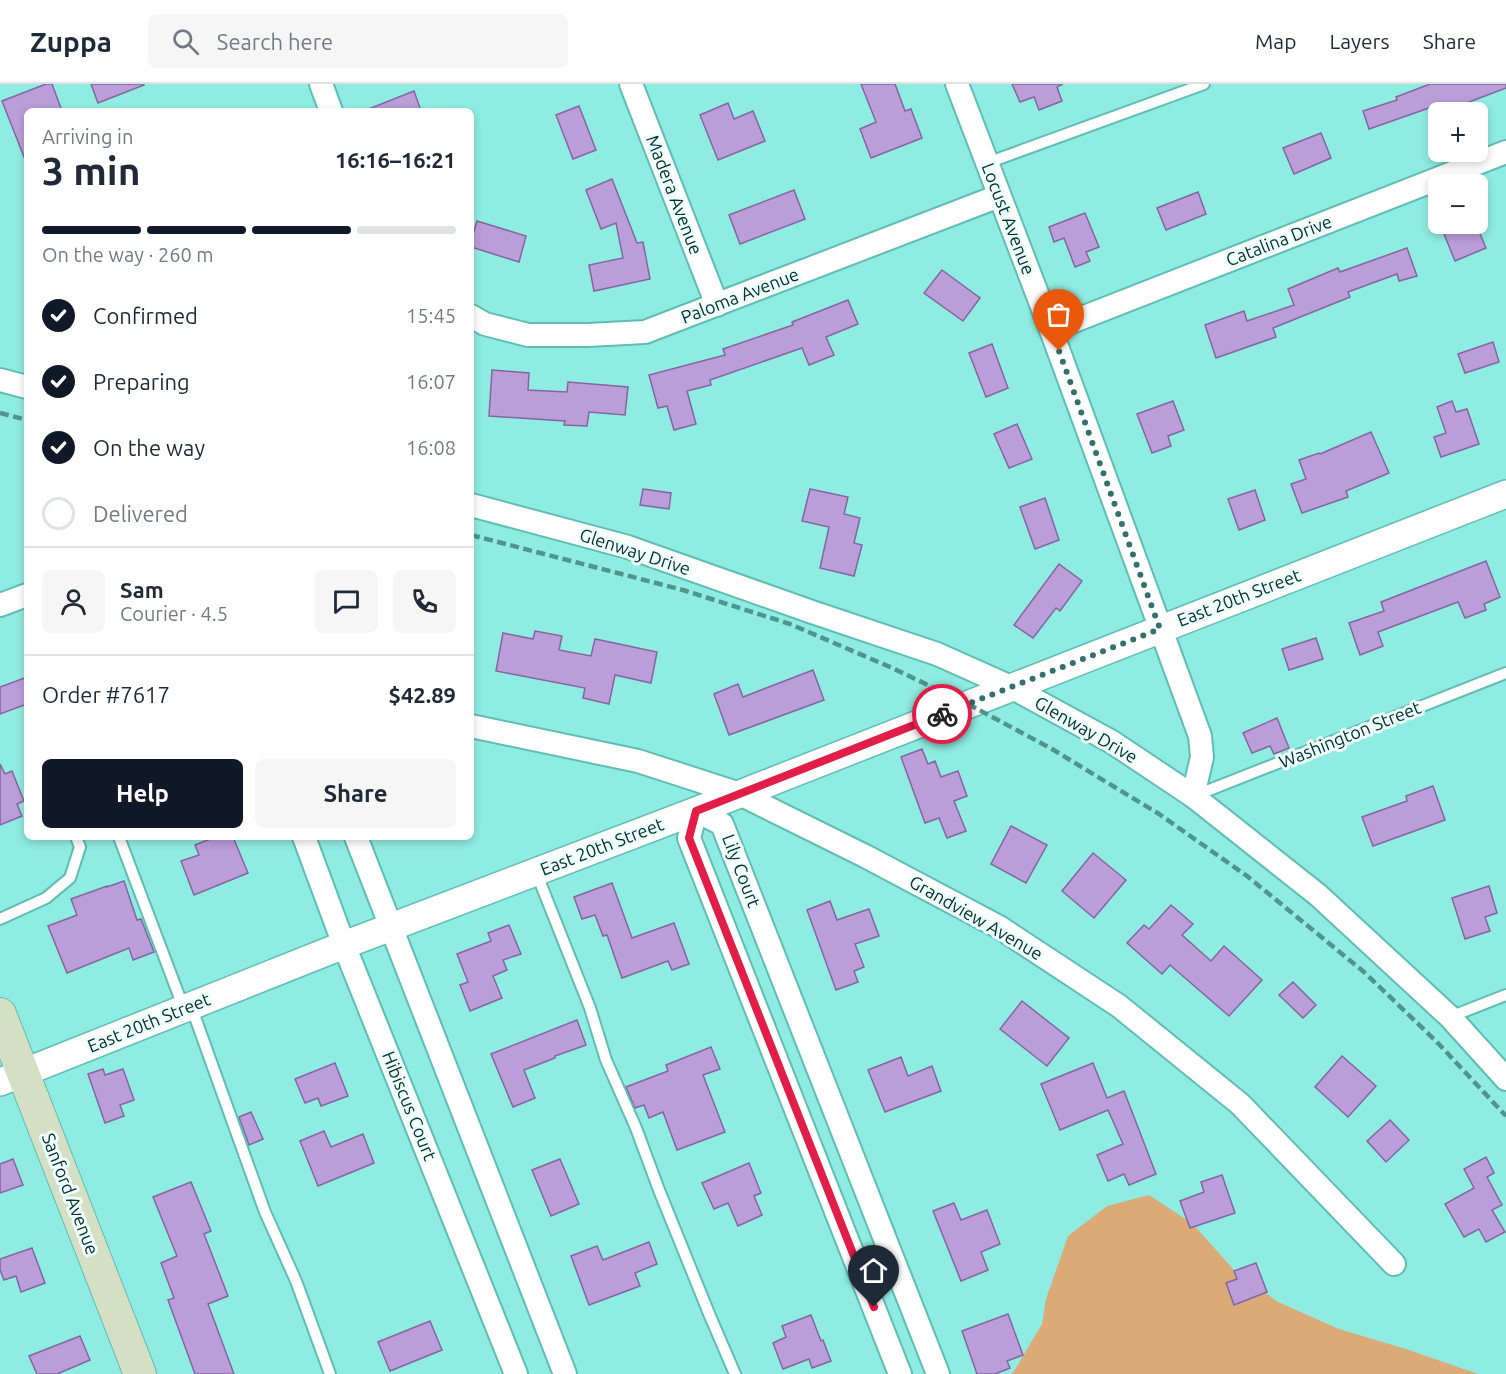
<!DOCTYPE html>
<meta charset="utf-8">
<style>
body{margin:0;font-family:Ubuntu,sans-serif;background:#f6f6f7;color:#1f2937;height:100vh;display:flex;flex-direction:column;font-size:22px;white-space:nowrap}
*{box-sizing:border-box;margin:0}
p{font-size:20px;color:#747a83}
.icon{flex:none;width:33px;height:33px;fill:none;stroke:currentColor;stroke-width:2;stroke-linecap:round;stroke-linejoin:round}
.map{position:relative;flex:1;overflow:hidden}
.side{position:absolute;left:24px;top:24px;width:450px;height:732px;display:flex;flex-direction:column;background:#fff;border-radius:9px;box-shadow:0 3px 9px #0003}
.side>*{flex:none}
.fabs{position:absolute;left:1428px;top:18px;display:grid;gap:12px}
.fabs a{display:grid;place-items:center;width:60px;height:60px;border-radius:9px;background:#fff;box-shadow:0 3px 9px #0003;font-size:30px}
.pin{position:absolute;display:grid;place-items:center;width:51px;height:51px;color:#fff;margin:-62px -26px;border-radius:50% 50% 50% 0;rotate:-45deg;box-shadow:0 0 6px #0007}
.pin .icon{rotate:45deg}
.courier{position:absolute;display:grid;place-items:center;width:60px;height:60px;margin:-30px;border:4px solid #e11d48;border-radius:50%;background:#fff;color:#222;box-shadow:0 2px 8px #0007}
.summary em{font-style:normal;font-weight:700}
.summary div{display:flex;flex-direction:column-reverse}
.summary{display:flex;align-items:center;justify-content:space-between;height:102px;padding:0 18px}
h1{font-size:39px;font-weight:700;line-height:45px}
.bar{display:grid;grid-template-columns:repeat(4,1fr);gap:9px 6px;align-content:center;height:72px;padding:0 18px}
.bar i{height:8px;border-radius:4px;background:#e0e1e3}
.bar .selected{background:#111827}
.bar p{grid-column:span 4}
.line{display:flex;align-items:center;gap:15px;padding:0 18px;border-top:2px solid #e0e1e3}
.line div{flex:1}
.round{display:grid;place-items:center;flex:none;width:63px;height:63px;border-radius:9px;background:#f6f6f7}
ol{padding:0 18px;list-style:none}
li{display:flex;align-items:center;gap:18px;height:66px}
li p{margin-inline-start:auto}
li .icon{padding:6px;border-radius:50%;background:#111827;color:#fff;stroke-width:4}
li:last-child{color:#747a83}
li i{width:33px;height:33px;border:3px solid #e0e1e3;border-radius:50%}
.action{display:flex;gap:12px;margin-top:auto;padding:12px 18px}
.action a{flex:1;height:69px;border-radius:9px;background:#111827;color:#fff;font-size:24px;font-weight:700;line-height:69px;text-align:center}
.action a+a{background:#f6f6f7;color:#1f2937}
header{display:flex;align-items:center;gap:36px;box-sizing:border-box;height:84px;padding:0 30px;background:#fff;border-bottom:2px solid #e0e1e3}
header strong{font-size:28px}
nav{display:flex;gap:33px;margin-inline-start:auto;font-size:21px}
.search{width:420px;height:54px;background:#f6f6f7;display:flex;align-items:center;gap:15px;box-sizing:border-box;padding:0 21px;border-radius:9px;color:#747a83;font-size:22px}
.map>svg:first-child{display:block}
.green{fill:#dcaa76}
.building{fill:#bb9dd9;stroke:#83669e;stroke-width:1.5}
.lines{fill:none;stroke-linecap:round;stroke-linejoin:round}
.service-casing{stroke:#60bdb4;stroke-width:14}
.minor-casing{stroke:#60bdb4;stroke-width:26}
.tertiary-casing{stroke:#60bdb4;stroke-width:30}
.secondary-casing{stroke:#60bdb4;stroke-width:34}
.service{stroke:#fff;stroke-width:10}
.minor{stroke:#fff;stroke-width:22}
.tertiary{stroke:#fff;stroke-width:27}
.secondary{stroke:#d5dfc4;stroke-width:32}
.rail{stroke:#4f948d;stroke-width:4.5;stroke-dasharray:9 4.5;stroke-linecap:butt}
.done{stroke:#35716c;stroke-width:6;stroke-dasharray:0 10.8}
.route{stroke:#e11d48;stroke-width:8}
.labels{text-anchor:middle;stroke-width:6;stroke-linejoin:round;paint-order:stroke}
.street-label{font-size:18px;fill:#052f2c;stroke:#edfefb}
</style>
<header>
<strong>Zuppa</strong>
<div class="search"><svg class="icon" aria-label="search" viewBox="0 0 24 24"><circle cx="10" cy="10" r="6"/><path d="M15 15l6 6"/></svg>Search here</div>
<nav><a>Map</a><a>Layers</a><a>Share</a></nav>
</header>
<div class="map">
<svg width="1506" height="1290" viewBox="0 0 1506 1290">
<rect width="100%" height="100%" fill="#8fece2"/>
<path class="green" d="M 1149,1111 L 1193,1140 L 1233,1185 L 1278,1218 L 1339,1245 L 1406,1265 L 1478,1290 L 1011,1290 L 1014,1287 L 1042,1240 L 1046,1215 L 1068,1152 L 1107,1122 Z"/>
<g class="building">
<path d="M 46,0 L 52,0 L 62,27 L 27,27 L 27,78 L 26,78 L 2,17 Z"/>
<path d="M 91,0 L 144,0 L 144,1 L 98,19 Z"/>
<path d="M 861,0 L 895,0 L 905,27 L 911,25 L 922,54 L 871,74 L 860,45 L 876,38 Z"/>
<path d="M 1012,0 L 1063,0 L 1057,3 L 1062,17 L 1039,26 L 1034,13 L 1020,18 Z"/>
<path d="M 1430,0 L 1506,0 L 1506,4 L 1443,28 L 1438,28 L 1438,30 L 1435,31 L 1432,23 L 1369,45 L 1363,27 L 1397,16 L 1396,13 Z"/>
<path d="M 414,7 L 421,27 L 367,27 L 366,26 Z"/>
<path d="M 728,19 L 734,35 L 753,27 L 765,57 L 718,76 L 700,31 Z"/>
<path d="M 579,22 L 596,66 L 573,75 L 556,31 Z"/>
<path d="M 1321,49 L 1331,74 L 1294,90 L 1283,64 Z"/>
<path d="M 612,95 L 637,159 L 643,158 L 650,195 L 594,207 L 589,181 L 623,174 L 616,139 L 601,145 L 586,106 Z"/>
<path d="M 794,106 L 805,135 L 740,160 L 729,131 Z"/>
<path d="M 1198,108 L 1206,130 L 1166,146 L 1157,124 Z"/>
<path d="M 1085,129 L 1099,163 L 1086,168 L 1090,177 L 1075,183 L 1064,154 L 1054,158 L 1049,143 Z"/>
<path d="M 477,137 L 526,152 L 519,178 L 471,163 L 471,157 Z"/>
<path d="M 1456,140 L 1476,140 L 1486,164 L 1455,177 L 1442,145 Z"/>
<path d="M 1407,164 L 1417,192 L 1399,197 L 1397,190 L 1348,208 L 1350,213 L 1273,244 L 1276,253 L 1216,274 L 1205,241 L 1244,227 L 1247,237 L 1294,221 L 1288,205 L 1338,184 L 1340,188 Z"/>
<path d="M 942,186 L 980,214 L 963,237 L 924,209 Z"/>
<path d="M 848,216 L 858,240 L 826,253 L 834,271 L 809,281 L 802,264 L 710,296 L 711,301 L 687,307 L 696,340 L 674,346 L 667,322 L 658,324 L 649,291 L 725,271 L 723,265 L 793,241 L 792,238 Z"/>
<path d="M 1493,258 L 1499,278 L 1465,289 L 1458,270 Z"/>
<path d="M 992,260 L 1008,304 L 986,313 L 969,269 Z"/>
<path d="M 492,286 L 529,289 L 528,306 L 567,308 L 568,298 L 628,303 L 625,331 L 589,328 L 587,342 L 564,341 L 565,337 L 489,332 Z"/>
<path d="M 1173,317 L 1184,346 L 1168,352 L 1171,362 L 1152,369 L 1137,330 Z"/>
<path d="M 1452,317 L 1456,328 L 1467,325 L 1479,360 L 1441,373 L 1434,353 L 1446,349 L 1437,323 Z"/>
<path d="M 1017,340 L 1032,375 L 1009,384 L 994,350 Z"/>
<path d="M 1371,348 L 1389,389 L 1346,407 L 1348,413 L 1302,429 L 1291,400 L 1306,395 L 1299,376 L 1319,369 L 1320,370 Z"/>
<path d="M 643,405 L 671,409 L 669,425 L 640,421 Z"/>
<path d="M 810,405 L 848,413 L 844,430 L 860,434 L 854,459 L 862,461 L 854,492 L 820,484 L 829,443 L 802,437 Z"/>
<path d="M 1255,406 L 1265,436 L 1239,446 L 1228,415 Z"/>
<path d="M 1045,414 L 1059,456 L 1035,465 L 1020,423 Z"/>
<path d="M 1486,477 L 1500,513 L 1484,520 L 1486,526 L 1465,534 L 1458,518 L 1378,548 L 1383,562 L 1360,571 L 1349,539 L 1384,527 L 1381,518 Z"/>
<path d="M 1059,480 L 1082,497 L 1060,527 L 1056,524 L 1033,554 L 1014,541 Z"/>
<path d="M 535,547 L 562,552 L 559,566 L 591,572 L 595,555 L 657,568 L 651,599 L 615,591 L 609,620 L 583,614 L 585,604 L 496,587 L 503,549 L 533,555 Z"/>
<path d="M 1316,554 L 1323,575 L 1289,586 L 1282,565 Z"/>
<path d="M 813,586 L 824,616 L 729,651 L 714,610 L 738,600 L 743,613 Z"/>
<path d="M 27,593 L 27,620 L 0,630 L 0,603 Z"/>
<path d="M 1277,634 L 1289,664 L 1274,670 L 1270,662 L 1252,669 L 1243,649 Z"/>
<path d="M 922,665 L 928,680 L 935,677 L 941,693 L 958,687 L 967,712 L 954,717 L 966,747 L 947,754 L 939,734 L 925,739 L 901,673 Z"/>
<path d="M 0,680 L 5,690 L 12,687 L 24,717 L 17,720 L 22,732 L 0,741 Z"/>
<path d="M 1433,702 L 1445,736 L 1373,762 L 1362,733 L 1407,717 L 1406,712 Z"/>
<path d="M 1011,742 L 1047,761 L 1026,799 L 991,780 Z"/>
<path d="M 215,753 L 233,753 L 248,789 L 194,811 L 181,777 L 199,771 L 195,761 Z"/>
<path d="M 1093,769 L 1126,796 L 1094,834 L 1062,807 Z"/>
<path d="M 124,797 L 137,836 L 141,835 L 154,868 L 133,876 L 129,864 L 67,889 L 48,842 L 77,831 L 71,815 L 107,802 L 107,803 Z"/>
<path d="M 612,799 L 632,854 L 674,839 L 689,880 L 672,886 L 668,877 L 622,894 L 607,851 L 603,852 L 595,831 L 582,835 L 574,813 Z"/>
<path d="M 1489,802 L 1497,829 L 1485,833 L 1490,847 L 1465,855 L 1452,814 Z"/>
<path d="M 830,817 L 837,836 L 869,825 L 879,852 L 855,860 L 864,883 L 854,887 L 858,898 L 836,906 L 807,826 Z"/>
<path d="M 1171,821 L 1193,840 L 1182,851 L 1211,877 L 1224,862 L 1262,896 L 1229,932 L 1170,881 L 1162,890 L 1127,859 L 1144,841 L 1149,845 Z"/>
<path d="M 509,841 L 521,870 L 503,876 L 507,886 L 493,892 L 502,914 L 470,927 L 460,901 L 468,898 L 457,870 L 491,857 L 488,849 Z"/>
<path d="M 1293,898 L 1316,921 L 1303,934 L 1279,911 Z"/>
<path d="M 1022,917 L 1069,954 L 1047,982 L 1000,945 Z"/>
<path d="M 577,936 L 586,961 L 555,972 L 555,974 L 524,986 L 535,1014 L 513,1023 L 491,970 Z"/>
<path d="M 711,963 L 720,985 L 703,991 L 725,1048 L 677,1066 L 663,1028 L 649,1034 L 644,1021 L 635,1024 L 626,1003 L 668,987 L 666,981 Z"/>
<path d="M 1342,972 L 1376,1002 L 1348,1033 L 1315,1003 Z"/>
<path d="M 901,973 L 908,992 L 932,982 L 941,1007 L 885,1028 L 868,986 Z"/>
<path d="M 335,979 L 348,1012 L 321,1022 L 318,1014 L 305,1019 L 295,995 Z"/>
<path d="M 1093,979 L 1107,1014 L 1124,1007 L 1156,1090 L 1129,1101 L 1124,1090 L 1108,1097 L 1097,1071 L 1123,1060 L 1108,1026 L 1060,1046 L 1041,1000 Z"/>
<path d="M 103,985 L 105,991 L 123,985 L 134,1016 L 120,1021 L 124,1032 L 105,1039 L 88,990 Z"/>
<path d="M 251,1028 L 263,1055 L 249,1061 L 239,1033 Z"/>
<path d="M 1390,1036 L 1409,1056 L 1386,1078 L 1367,1057 Z"/>
<path d="M 324,1047 L 331,1063 L 363,1050 L 374,1079 L 318,1102 L 300,1057 Z"/>
<path d="M 1486,1073 L 1494,1089 L 1487,1093 L 1502,1121 L 1492,1126 L 1505,1148 L 1486,1158 L 1479,1145 L 1464,1153 L 1445,1120 L 1474,1104 L 1464,1085 Z"/>
<path d="M 13,1075 L 23,1101 L 0,1109 L 0,1080 Z"/>
<path d="M 560,1075 L 579,1120 L 551,1132 L 532,1086 Z"/>
<path d="M 749,1079 L 761,1109 L 754,1112 L 762,1131 L 738,1142 L 728,1119 L 714,1125 L 702,1099 Z"/>
<path d="M 1222,1091 L 1235,1129 L 1190,1144 L 1180,1117 L 1204,1108 L 1201,1098 Z"/>
<path d="M 191,1098 L 211,1147 L 204,1150 L 228,1212 L 208,1220 L 234,1290 L 195,1290 L 168,1216 L 174,1214 L 161,1179 L 177,1172 L 153,1113 Z"/>
<path d="M 954,1119 L 961,1136 L 987,1126 L 1000,1160 L 981,1168 L 988,1186 L 961,1197 L 933,1127 Z"/>
<path d="M 649,1158 L 657,1180 L 635,1189 L 640,1202 L 589,1221 L 571,1172 L 597,1162 L 603,1176 Z"/>
<path d="M 32,1164 L 45,1199 L 21,1208 L 16,1192 L 4,1196 L 0,1186 L 0,1175 Z"/>
<path d="M 1256,1179 L 1267,1208 L 1234,1221 L 1226,1199 L 1237,1195 L 1234,1187 Z"/>
<path d="M 1008,1230 L 1023,1271 L 1007,1277 L 1010,1284 L 995,1290 L 977,1290 L 962,1247 Z"/>
<path d="M 811,1231 L 821,1257 L 823,1256 L 831,1277 L 812,1284 L 809,1275 L 783,1285 L 773,1259 L 786,1253 L 782,1242 Z"/>
<path d="M 430,1237 L 442,1266 L 390,1287 L 378,1258 Z"/>
<path d="M 80,1252 L 90,1276 L 57,1290 L 37,1290 L 29,1272 Z"/>
</g>
<g class="lines">
<defs>
<g id="service">
<path d="M 987,79 L 1204,0"/>
<path d="M 1194,712 L 1506,589"/>
<path d="M 119,753 L 184,925"/>
<path d="M 536,788 L 590,924 L 606,976 L 636,1044 L 659,1106 L 710,1232 L 735,1290"/>
<path d="M 0,835 L 46,814 L 70,794 L 80,763 L 76,753"/>
<path d="M 191,922 L 265,1128 L 296,1197 L 330,1290"/>
<path d="M 1450,933 L 1506,911"/>
</g>
<g id="minor">
<path d="M 321,0 L 331,27"/>
<path d="M 631,0 L 717,221"/>
<path d="M 957,0 L 1051,246 L 1200,652 L 1202,673 L 1193,712"/>
<path d="M 471,232 L 485,240 L 528,251 L 588,251 L 645,248 L 999,112"/>
<path d="M 1051,246 L 1506,68"/>
<path d="M 0,296 L 27,303"/>
<path d="M 471,421 L 628,463 L 812,528 L 937,570 L 1011,603 L 1112,658 L 1193,712 L 1318,811 L 1450,933 L 1506,995"/>
<path d="M 0,521 L 27,511"/>
<path d="M 471,642 L 638,677 L 740,710 L 865,772 L 999,843 L 1119,922 L 1240,1020 L 1394,1180"/>
<path d="M 304,753 L 344,861 L 516,1290"/>
<path d="M 356,753 L 565,1290"/>
<path d="M 900,1290 L 689,754 L 696,727 L 722,740 L 938,1290"/>
</g>
<path id="tertiary" d="M 0,998 L 344,861 L 740,710 L 1506,410"/>
<path id="secondary" d="M 0,930 L 140,1290"/>
</defs>
<use href="#service" class="service-casing"/>
<use href="#minor" class="minor-casing"/>
<use href="#tertiary" class="tertiary-casing"/>
<use href="#secondary" class="secondary-casing"/>
<use href="#service" class="service"/>
<use href="#minor" class="minor"/>
<use href="#tertiary" class="tertiary"/>
<use href="#secondary" class="secondary"/>
<g class="rail">
<path d="M 0,329 L 27,336"/>
<path d="M 471,451 L 683,506 L 790,540 L 890,583 L 968,620 L 1052,665 L 1159,730 L 1247,792 L 1364,888 L 1436,957 L 1506,1032"/>
</g>
</g>
<g class="lines">
<path class="done" d="M 942,630 L 1160,545 L 1059,267"/>
<path class="route" d="M 874,1223 L 689,754 L 696,727 L 942,630"/>
</g>
<g class="labels">
<g class="street-label">
<text transform="translate(674 111) rotate(69)" y="6">Madera Avenue</text>
<text transform="translate(1008 135) rotate(69)" y="6">Locust Avenue</text>
<text transform="translate(1279 157) rotate(-21)" y="6">Catalina Drive</text>
<text transform="translate(740 212) rotate(-21)" y="6">Paloma Avenue</text>
<text transform="translate(635 468) rotate(18)" y="6">Glenway Drive</text>
<text transform="translate(1239 514) rotate(-21)" y="6">East 20th Street</text>
<text transform="translate(1086 646) rotate(30)" y="6">Glenway Drive</text>
<text transform="translate(1350 651) rotate(-22)" y="6">Washington Street</text>
<text transform="translate(602 763) rotate(-21)" y="6">East 20th Street</text>
<text transform="translate(741 787) rotate(69)" y="6">Lily Court</text>
<text transform="translate(976 834) rotate(30)" y="6">Grandview Avenue</text>
<text transform="translate(149 939) rotate(-22)" y="6">East 20th Street</text>
<text transform="translate(409 1022) rotate(68)" y="6">Hibiscus Court</text>
<text transform="translate(70 1110) rotate(69)" y="6">Sanford Avenue</text>
</g>
</g>
</svg>
<div class="fabs">
<a>+</a>
<a>−</a>
</div>
<div class="pin" style="left:1059px;top:267px;background:#ea580c"><svg class="icon" aria-label="bag" viewBox="0 0 24 24"><path d="M5 8h14l-1 12H6zM9 8a3 3 0 0 1 6 0"/></svg></div>
<div class="pin" style="left:874px;top:1223px;background:#1f2937"><svg class="icon" aria-label="home" viewBox="0 0 24 24"><path d="M3 11l9-7 9 7M6 9v11h12V9"/></svg></div>
<div class="courier" style="left:942px;top:630px"><svg class="icon" aria-label="bike" viewBox="0 0 24 24"><circle cx="6" cy="16" r="4"/><circle cx="18" cy="16" r="4"/><path d="M6 16l4-8h5l3 8M10 8l3 8H6M13 5h3"/></svg></div>
<section class="side">
<div class="summary"><div><h1>3 min</h1><p>Arriving in</p></div><em>16:16–16:21</em></div>
<div class="bar"><i class="selected"></i><i class="selected"></i><i class="selected"></i><i></i><p>On the way · 260 m</p></div>
<ol>
<li><svg class="icon" aria-label="check" viewBox="0 0 24 24"><path d="M5 12l5 5 9-10"/></svg>Confirmed<p>15:45</p></li>
<li><svg class="icon" aria-label="check" viewBox="0 0 24 24"><path d="M5 12l5 5 9-10"/></svg>Preparing<p>16:07</p></li>
<li><svg class="icon" aria-label="check" viewBox="0 0 24 24"><path d="M5 12l5 5 9-10"/></svg>On the way<p>16:08</p></li>
<li><i></i>Delivered</li>
</ol>
<div class="line" style="height:108px"><a class="round"><svg class="icon" aria-label="person" viewBox="0 0 24 24"><circle cx="12" cy="8" r="4"/><path d="M4 21q1-7 8-7t8 7"/></svg></a><div><b>Sam</b><p>Courier · 4.5</p></div><a class="round"><svg class="icon" aria-label="chat" viewBox="0 0 24 24"><path d="M4 5h16v11H9l-5 4z"/></svg></a><a class="round"><svg class="icon" aria-label="phone" viewBox="0 0 24 24"><path d="M5 4h4l2 5-3 2q2 4 5 5l2-3 5 2v4C11 20 4 13 5 4z"/></svg></a></div>
<div class="line" style="height:78px"><div>Order #7617</div><b>$42.89</b></div>
<div class="action"><a>Help</a><a>Share</a></div>
</section>
</div>
